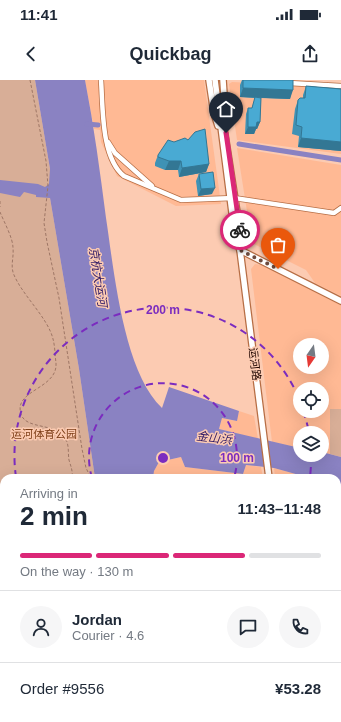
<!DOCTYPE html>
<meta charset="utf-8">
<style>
body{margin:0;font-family:Helvetica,"Noto Sans SC",sans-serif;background:#f6f6f7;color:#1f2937;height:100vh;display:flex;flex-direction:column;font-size:15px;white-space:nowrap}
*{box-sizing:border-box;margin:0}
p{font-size:13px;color:#747a83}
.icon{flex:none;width:22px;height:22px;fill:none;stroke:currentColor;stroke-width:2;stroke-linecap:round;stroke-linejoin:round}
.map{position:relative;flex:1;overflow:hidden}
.drawer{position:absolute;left:0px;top:394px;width:341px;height:248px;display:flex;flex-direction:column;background:#fff;border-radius:12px 12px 0 0;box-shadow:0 4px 16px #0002}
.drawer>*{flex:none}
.needle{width:26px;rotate:194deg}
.buttons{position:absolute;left:293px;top:258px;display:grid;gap:8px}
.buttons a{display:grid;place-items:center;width:36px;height:36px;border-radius:50%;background:#fff;box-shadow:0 4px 16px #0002;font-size:20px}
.pin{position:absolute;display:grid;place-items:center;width:34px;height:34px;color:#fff;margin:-41px -17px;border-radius:50% 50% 50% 0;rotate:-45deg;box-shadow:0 0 4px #0007}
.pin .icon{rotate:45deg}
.courier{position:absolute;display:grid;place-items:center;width:40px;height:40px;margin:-20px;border:3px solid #db2777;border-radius:50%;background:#fff;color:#222;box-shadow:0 1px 5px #0007}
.overview em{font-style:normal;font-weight:700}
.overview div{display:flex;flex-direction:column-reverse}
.overview{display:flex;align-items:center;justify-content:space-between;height:68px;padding:0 20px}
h1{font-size:26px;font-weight:700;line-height:30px}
.bar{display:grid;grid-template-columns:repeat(4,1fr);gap:6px 4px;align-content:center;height:48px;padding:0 20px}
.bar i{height:5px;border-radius:3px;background:#e0e1e3}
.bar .active{background:#db2777}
.bar p{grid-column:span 4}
.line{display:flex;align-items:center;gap:10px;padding:0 20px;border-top:1px solid #e0e1e3}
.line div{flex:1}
.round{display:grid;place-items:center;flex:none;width:42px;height:42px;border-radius:21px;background:#f6f6f7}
.status{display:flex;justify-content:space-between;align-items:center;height:28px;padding:0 20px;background:#fff;direction:ltr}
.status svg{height:11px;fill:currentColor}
header{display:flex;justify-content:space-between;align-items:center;height:52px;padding:0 20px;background:#fff;font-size:18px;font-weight:700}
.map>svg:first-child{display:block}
.built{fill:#ffb994;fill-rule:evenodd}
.green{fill:#d8ae97}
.water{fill:#8a82c2}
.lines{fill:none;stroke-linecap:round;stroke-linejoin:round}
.canal{stroke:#8a82c2;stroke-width:5}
.minor-casing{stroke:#b76e45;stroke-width:6}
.tertiary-casing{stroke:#b76e45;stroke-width:8}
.path{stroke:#9e7665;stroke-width:1;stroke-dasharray:3 2;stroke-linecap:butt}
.minor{stroke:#fff;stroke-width:4.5}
.tertiary{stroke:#fff;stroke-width:5.5}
.wall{fill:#3f92b5}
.shaded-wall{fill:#337794}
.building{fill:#49aad3;stroke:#337794}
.done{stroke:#6e4b3e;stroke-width:4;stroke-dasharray:0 7.2}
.route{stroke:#db2777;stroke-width:5}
.ring{fill:none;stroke:#7b2cbf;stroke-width:2;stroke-dasharray:7 5}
.labels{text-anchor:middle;stroke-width:3;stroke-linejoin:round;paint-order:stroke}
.street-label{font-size:11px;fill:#210600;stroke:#fccbb2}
.park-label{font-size:11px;fill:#7d3e17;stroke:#fccbb2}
.water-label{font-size:12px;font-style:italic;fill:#2f1a66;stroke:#fccbb2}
.centre{fill:#7b2cbf;stroke:#fccbb2;stroke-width:2}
.ring-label{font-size:12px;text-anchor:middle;font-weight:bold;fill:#7b2cbf;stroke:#fccbb2;stroke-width:3;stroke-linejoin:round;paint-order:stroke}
</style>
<div class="status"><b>11:41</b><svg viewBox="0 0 49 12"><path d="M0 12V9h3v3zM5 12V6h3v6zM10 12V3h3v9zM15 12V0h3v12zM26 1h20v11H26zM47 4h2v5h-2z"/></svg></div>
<header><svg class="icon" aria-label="back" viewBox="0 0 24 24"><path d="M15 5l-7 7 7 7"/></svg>Quickbag<svg class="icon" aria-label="share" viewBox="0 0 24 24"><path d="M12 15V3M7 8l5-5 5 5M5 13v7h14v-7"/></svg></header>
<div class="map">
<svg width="341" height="642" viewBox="0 0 341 642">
<rect width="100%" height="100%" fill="#fccbb2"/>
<g class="built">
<path d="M 85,0 L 204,0 L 221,124 L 176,126 L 117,96 L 101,62 L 100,50 L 94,49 Z"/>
<path d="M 232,2 L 341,8 L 341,74 L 237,60 L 229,4 Z"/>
<path d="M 237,68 L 341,85 L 341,216 L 315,203 L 306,190 L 252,163 Z"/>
<path d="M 255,184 L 262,185 L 341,225 L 341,329 L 330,329 L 330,374 L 322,372 L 322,353 L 300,353 L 300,368 L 272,362 L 251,189 ZM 300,265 L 322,265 L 322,287 L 300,287 ZM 300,309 L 322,309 L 322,331 L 300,331 Z"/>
<path d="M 239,331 L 254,336 L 258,359 L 219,349 L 222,338 L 236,341 Z"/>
<path d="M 181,377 L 185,387 L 243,394 L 246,385 L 261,387 L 263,398 L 153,398 L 154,391 L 159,382 Z"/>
<path d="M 274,388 L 310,398 L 275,398 Z"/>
<path d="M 337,405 L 341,406 L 341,482 L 337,482 Z"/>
<path d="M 337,499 L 341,500 L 341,642 L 307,642 L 306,638 L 337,638 Z"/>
<path d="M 4,601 L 4,638 L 15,638 L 15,642 L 0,642 L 0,602 Z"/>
</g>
<g class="green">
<path d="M 0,0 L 35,0 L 50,89 L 50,118 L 79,289 L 95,398 L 4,398 L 4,601 L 0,602 Z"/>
<path d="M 330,329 L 341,329 L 341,377 L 330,374 Z"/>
</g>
<g class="water">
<path d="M 35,0 L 85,0 C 94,46 100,92 106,138 C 114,190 123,291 162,328 L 169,307 L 239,331 L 237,341 L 222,338 L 219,349 L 300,368 L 300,375 L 322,375 L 322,372 L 341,377 L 341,406 L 337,405 L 337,398 L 310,398 L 274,388 L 246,385 L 243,394 L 185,387 L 181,377 L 159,382 L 154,391 L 153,398 L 95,398 L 79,289 L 50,118 L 36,117 L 36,115 L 24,112 L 20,117 L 0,113 L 0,100 L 38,104 L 45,107 L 49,104 L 50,89 Z"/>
<path d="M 131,638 L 184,638 L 185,642 L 131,642 Z"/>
</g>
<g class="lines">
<g class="canal">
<path d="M 87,44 L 98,45"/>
<path d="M 239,64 L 341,80"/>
</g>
<defs>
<g id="minor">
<path d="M 101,0 C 103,27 101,78 124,96 L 181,120 L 234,118 L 334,133 L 341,128"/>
<path d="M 289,3 L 341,6"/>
<path d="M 108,62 L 115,73 L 152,106"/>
<path d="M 258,638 L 258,642"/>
<path d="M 298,638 L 299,642"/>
</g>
<g id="tertiary">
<path d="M 209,0 L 214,33 L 218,46"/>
<path d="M 215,0 L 235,156 L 240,170 L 269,398"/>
<path d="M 223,0 L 226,45"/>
<path d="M 223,42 L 241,158 L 240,166"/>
<path d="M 240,170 L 341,221"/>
<path d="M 337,491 L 341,491"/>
</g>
</defs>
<use href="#minor" class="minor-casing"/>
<use href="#tertiary" class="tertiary-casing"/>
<g class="path">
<path d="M 30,0 L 46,81 L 48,106 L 44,143 L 47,162 L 59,218 L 82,369 L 86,388 L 91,398"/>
<path d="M 0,121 L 0,127"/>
<path d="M 0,132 C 4,142 13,158 13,168 C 14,178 10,186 14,195 C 23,216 48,238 53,259 C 55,266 55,276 56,283 C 58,309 13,310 21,334 C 26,351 59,341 67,362 C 69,368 68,375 69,380 C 71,387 73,391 72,398"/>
<path d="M 0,422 L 4,425"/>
<path d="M 124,638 L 125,642"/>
</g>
<use href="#minor" class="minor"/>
<use href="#tertiary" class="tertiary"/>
</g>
<g class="wall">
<path d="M 242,0 L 293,0 L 290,19 L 261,18 L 260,42 L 257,49 L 256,49 L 254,54 L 245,54 L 246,34 L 248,28 L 252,28 L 255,18 L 240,17 L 240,5 Z"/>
<path d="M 306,6 L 341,9 L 341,71 L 298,67 L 299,56 L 292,54 L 295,29 L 298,20 L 303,18 L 303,15 Z"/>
<path d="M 174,62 L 209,84 L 206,92 L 179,97 L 178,90 L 165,90 L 155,86 L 155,83 L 158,75 Z"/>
<path d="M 199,94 L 212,114 L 198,116 L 196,101 Z"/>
<path d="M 323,638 L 337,638 L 341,642 L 322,642 Z"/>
</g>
<g class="shaded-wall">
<path d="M 243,8 L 293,10 L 290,19 L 240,17 Z"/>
<path d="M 257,42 L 260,42 L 257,49 L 256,49 L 254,54 L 245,54 L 248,47 Z"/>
<path d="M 301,58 L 341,62 L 341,71 L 298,67 Z"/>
<path d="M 169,81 L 181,81 L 178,90 L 165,90 Z"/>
<path d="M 209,84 L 206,92 L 179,97 L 182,88 Z"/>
<path d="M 215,108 L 212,114 L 198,116 L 201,109 Z"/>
</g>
<g class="building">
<path d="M 243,0 L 293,0 L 293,10 L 243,8 Z"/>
<path d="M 306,6 L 341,9 L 341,62 L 301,58 L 302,47 L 296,45 L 298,20 L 300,18 L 305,18 Z"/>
<path d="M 255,17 L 261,18 L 260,42 L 257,42 L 256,47 L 248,47 L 248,28 L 252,28 Z"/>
<path d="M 205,49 L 209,84 L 182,88 L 181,81 L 169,81 L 158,77 L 158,75 L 168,60 L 174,62 L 185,58 L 188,60 L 195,52 Z"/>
<path d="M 213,92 L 215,108 L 201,109 L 199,94 Z"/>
<path d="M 337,631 L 341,631 L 341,642 L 326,642 L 326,638 L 337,638 Z"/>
</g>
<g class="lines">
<path class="done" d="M 240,150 L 240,170 L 278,189"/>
<path class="route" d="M 226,53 L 240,150"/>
</g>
<g class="ring">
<path d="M92 398A74 74 0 1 1 234 398"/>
<path d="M16 397A148 148 0 0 1 300 321M303 331A148 148 0 0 1 309 352M311 375A148 148 0 0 1 310 397"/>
</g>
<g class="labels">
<g class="street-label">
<text transform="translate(255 284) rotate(83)" y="4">运河路</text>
</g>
<g class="park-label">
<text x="44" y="358">运河体育公园</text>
</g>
<g class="water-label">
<text transform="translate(98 197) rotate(81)" y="4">京杭大运河</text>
<text transform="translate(214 358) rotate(7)" y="4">金山浜</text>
</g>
</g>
<circle cx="163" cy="378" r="6" class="centre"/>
<g class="ring-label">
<text x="163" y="234">200 m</text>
<text x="237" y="382">100 m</text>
</g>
</svg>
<div class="buttons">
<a><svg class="needle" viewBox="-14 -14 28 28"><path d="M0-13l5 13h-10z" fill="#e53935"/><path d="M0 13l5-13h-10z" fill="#747a83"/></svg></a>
<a><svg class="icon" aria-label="locate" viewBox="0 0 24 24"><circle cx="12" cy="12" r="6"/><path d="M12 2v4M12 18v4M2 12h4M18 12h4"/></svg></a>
<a><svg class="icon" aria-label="layers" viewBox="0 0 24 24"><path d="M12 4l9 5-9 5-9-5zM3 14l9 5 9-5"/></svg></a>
</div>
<div class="pin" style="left:278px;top:189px;background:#ea580c"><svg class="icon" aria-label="bag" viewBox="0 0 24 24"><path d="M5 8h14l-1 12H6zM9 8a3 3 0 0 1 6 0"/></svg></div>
<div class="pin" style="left:226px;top:53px;background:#1f2937"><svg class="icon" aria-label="home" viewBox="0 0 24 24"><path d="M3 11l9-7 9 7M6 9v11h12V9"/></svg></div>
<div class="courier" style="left:240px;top:150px"><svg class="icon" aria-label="bike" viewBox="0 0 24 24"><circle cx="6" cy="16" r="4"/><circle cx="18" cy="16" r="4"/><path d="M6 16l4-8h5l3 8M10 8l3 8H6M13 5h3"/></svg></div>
<section class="drawer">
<div class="overview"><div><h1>2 min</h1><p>Arriving in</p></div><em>11:43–11:48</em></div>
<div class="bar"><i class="active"></i><i class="active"></i><i class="active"></i><i></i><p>On the way · 130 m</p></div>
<div class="line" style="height:72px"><a class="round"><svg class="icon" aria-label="person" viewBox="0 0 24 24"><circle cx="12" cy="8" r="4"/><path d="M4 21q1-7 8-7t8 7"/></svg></a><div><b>Jordan</b><p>Courier · 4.6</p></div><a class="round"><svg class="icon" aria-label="chat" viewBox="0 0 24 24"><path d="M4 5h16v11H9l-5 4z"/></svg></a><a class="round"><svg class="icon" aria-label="phone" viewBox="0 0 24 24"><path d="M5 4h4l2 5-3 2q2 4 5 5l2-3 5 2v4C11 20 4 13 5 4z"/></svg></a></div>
<div class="line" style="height:52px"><div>Order #9556</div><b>¥53.28</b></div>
</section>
</div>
